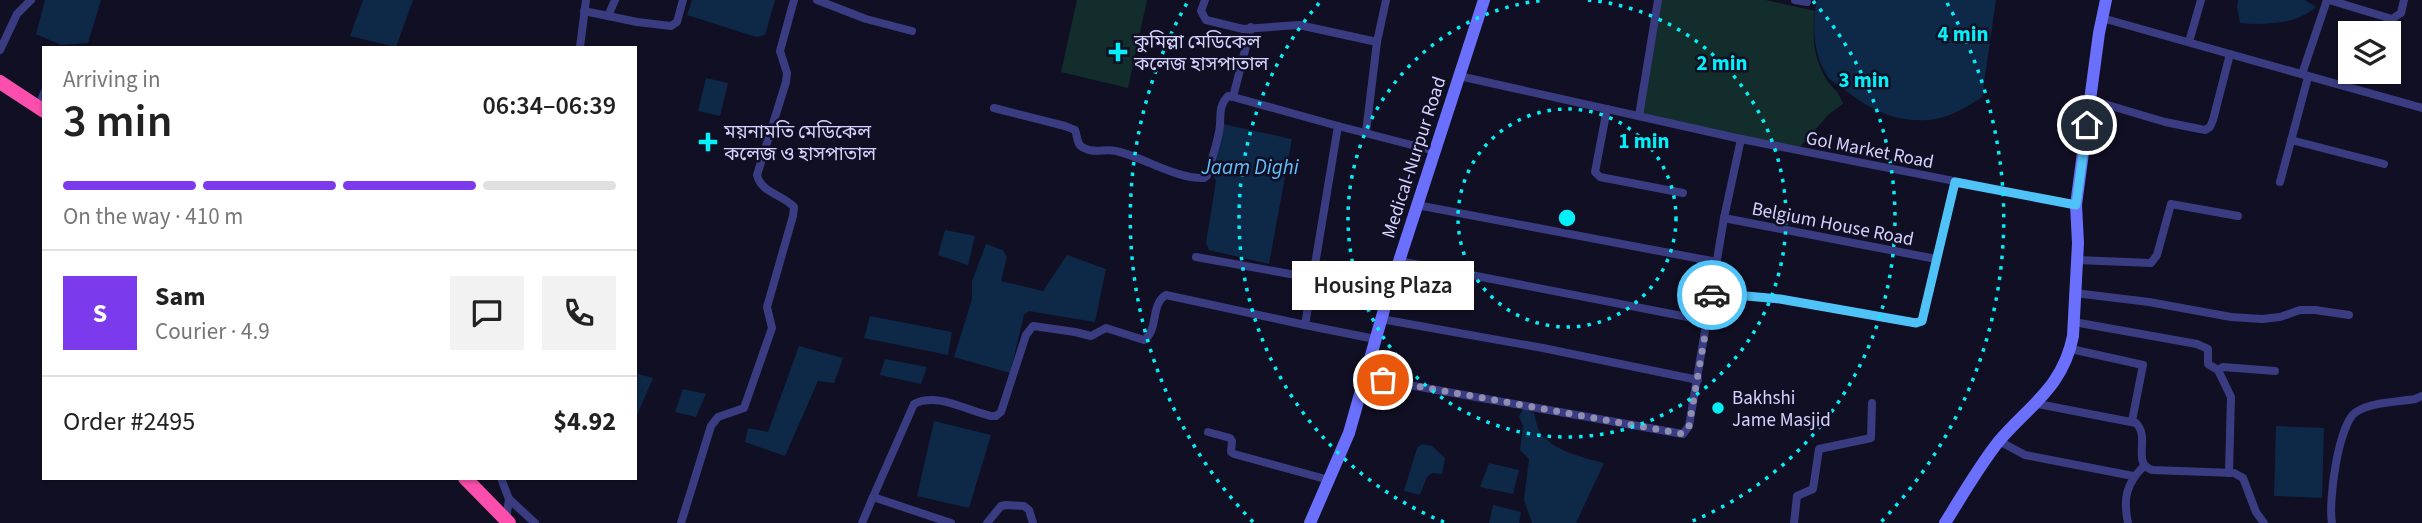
<!DOCTYPE html>
<meta charset="utf-8">
<style>
body{margin:0;font-family:"Source Sans 3","Noto Sans Bengali",sans-serif;background:#f2f2f2;color:#222;height:100vh;display:flex;flex-direction:column;font-size:26px;white-space:nowrap}
*{box-sizing:border-box;margin:0}
p{font-size:23px;color:#767676}
.icon{flex:none;width:38px;height:38px;fill:none;stroke:currentColor;stroke-width:2;stroke-linecap:round;stroke-linejoin:round}
.map{position:relative;flex:1;overflow:hidden}
.drawer{position:absolute;left:42px;top:46px;width:595px;height:434px;display:flex;flex-direction:column;background:#fff;border-radius:0px;box-shadow:0 2px 5px #0004}
.drawer>*{flex:none}
.buttons{position:absolute;left:2338px;top:21px;display:grid;gap:14px}
.buttons a{display:grid;place-items:center;width:63px;height:63px;border-radius:0px;background:#fff;box-shadow:0 2px 5px #0004;font-size:35px}
.pin{position:absolute;display:grid;place-items:center;width:60px;height:60px;color:#fff;margin:-30px;border:4px solid #fff;border-radius:50%;box-shadow:0 2px 7px #0007}
.courier{position:absolute;display:grid;place-items:center;width:70px;height:70px;margin:-35px;border:5px solid #4fc3f7;border-radius:50%;background:#fff;color:#222;box-shadow:0 2px 9px #0007}
.bubble{position:absolute;height:49px;border-radius:0px;background:#fff;box-shadow:0 2px 5px #0004;font-size:23px;font-weight:600;line-height:49px;text-align:center}
.summary em{font-style:normal;font-weight:600}
.summary div{display:flex;flex-direction:column-reverse}
.summary{display:flex;align-items:center;justify-content:space-between;height:119px;padding:0 21px}
h1{font-size:46px;font-weight:600;line-height:52px}
.bar{display:grid;grid-template-columns:repeat(4,1fr);gap:10px 7px;align-content:center;height:84px;padding:0 21px}
.bar i{height:9px;border-radius:5px;background:#e0e0e0}
.bar .on{background:#7c3aed}
.bar p{grid-column:span 4}
.line{display:flex;align-items:center;gap:18px;padding:0 21px;border-top:2px solid #e0e0e0}
.line div{flex:1}
.round{display:grid;place-items:center;flex:none;width:74px;height:74px;border-radius:0px;background:#f2f2f2}
.map>svg:first-child{display:block}
.green{fill:#122d2b}
.water{fill:#0e2848}
.lines{fill:none;stroke-linecap:round;stroke-linejoin:round}
.street{stroke:#3a3c82;stroke-width:8}
.secondary{stroke:#6b70fc;stroke-width:12}
.highway{stroke:#fc4fad;stroke-width:14}
.done{stroke:#908eb1;stroke-width:7;stroke-dasharray:0 12.6}
.route{stroke:#4fc3f7;stroke-width:9}
.ring{fill:none;stroke:#04eff8;stroke-width:3.5;stroke-dasharray:3.5 7}
.poi-dot{fill:#04eff8;stroke:#110f23;stroke-width:2.5}
.labels{text-anchor:middle;stroke-width:5;stroke-linejoin:round;paint-order:stroke}
.poi-label{font-size:19px;fill:#d4d2fe;stroke:#110f23;text-anchor:start}
.street-label{font-size:19px;fill:#d4d2fe;stroke:#110f23}
.water-label{font-size:21px;font-style:italic;fill:#62bffc;stroke:#110f23}
.centre{fill:#04eff8;stroke:#110f23;stroke-width:3.5}
.ring-label{font-size:21px;text-anchor:middle;font-weight:bold;fill:#04eff8;stroke:#110f23;stroke-width:5;stroke-linejoin:round;paint-order:stroke}
</style>
<div class="map">
<svg width="2422" height="523" viewBox="0 0 2422 523">
<rect width="100%" height="100%" fill="#110f23"/>
<g class="green">
<path d="M 1077,0 L 1147,0 L 1128,88 L 1061,72 Z"/>
<path d="M 1662,0 L 1766,0 L 1815,11 C 1812,34 1813,56 1825,77 C 1831,88 1838,89 1843,104 L 1829,114 L 1800,147 L 1723,133 L 1642,114 Z"/>
</g>
<g class="water">
<path d="M 45,0 L 101,0 L 88,43 L 61,45 L 36,34 Z"/>
<path d="M 363,0 L 413,0 L 396,47 L 350,36 Z"/>
<path d="M 692,0 L 775,0 L 765,35 L 756,37 L 687,15 Z"/>
<path d="M 1817,0 L 1996,0 L 1982,97 C 1966,108 1947,119 1927,120 C 1891,122 1869,108 1842,88 C 1837,84 1829,80 1826,74 C 1813,51 1812,25 1817,0 Z"/>
<path d="M 2238,0 L 2305,0 L 2316,7 C 2296,25 2264,25 2240,23 L 2237,7 Z"/>
<path d="M 706,78 L 728,83 L 720,116 L 698,111 Z"/>
<path d="M 1223,124 L 1292,139 L 1269,264 L 1209,250 L 1206,243 L 1216,181 L 1212,173 Z"/>
<path d="M 945,230 L 975,236 L 968,265 L 938,255 Z"/>
<path d="M 986,244 L 1003,250 L 1007,257 L 1001,281 L 1043,291 L 1067,255 L 1106,269 L 1095,322 L 1029,311 L 1024,315 L 1010,373 L 954,357 L 972,299 L 972,281 Z"/>
<path d="M 870,316 L 952,332 L 948,355 L 864,338 Z"/>
<path d="M 799,346 L 843,358 L 834,383 L 818,381 L 785,456 L 745,442 L 748,428 L 768,432 Z"/>
<path d="M 885,359 L 927,367 L 921,384 L 880,375 Z"/>
<path d="M 635,373 L 653,378 L 635,420 Z"/>
<path d="M 683,389 L 706,394 L 696,417 L 675,412 Z"/>
<path d="M 1524,408 L 1534,413 C 1536,420 1537,429 1542,435 C 1557,452 1582,457 1604,463 L 1576,523 L 1532,523 L 1524,500 L 1529,459 L 1520,450 L 1523,426 L 1519,416 Z"/>
<path d="M 934,421 L 991,435 L 969,508 L 917,496 Z"/>
<path d="M 2276,426 L 2324,428 L 2322,498 L 2274,496 Z"/>
<path d="M 1422,444 L 1432,446 L 1445,458 L 1442,474 L 1432,473 L 1427,477 L 1420,495 L 1404,491 L 1417,448 Z"/>
<path d="M 1489,463 L 1519,470 L 1513,494 L 1480,487 Z"/>
<path d="M 1493,505 L 1521,512 L 1519,523 L 1489,523 Z"/>
</g>
<g class="lines">
<g class="street">
<path d="M 817,0 L 866,19 L 912,31"/>
<path d="M 1205,0 L 1201,11 L 1206,20 L 1243,29 L 1299,25 L 1377,42"/>
<path d="M 1795,0 L 1807,2"/>
<path d="M 2329,0 L 2392,19 L 2401,13 L 2404,0"/>
<path d="M 584,11 L 637,22 L 671,26 L 677,22 L 683,0"/>
<path d="M 608,16 L 615,0"/>
<path d="M 2102,18 L 2422,108"/>
<path d="M 1251,27 L 1233,97 L 1338,126"/>
<path d="M 2189,42 L 2201,0"/>
<path d="M 580,47 L 586,0"/>
<path d="M 0,50 L 17,14 L 31,0"/>
<path d="M 2302,74 L 2327,0"/>
<path d="M 1459,76 L 1741,139 L 2076,205"/>
<path d="M 2091,100 L 2165,122 L 2205,130 L 2210,127 L 2213,120 L 2230,54"/>
<path d="M 38,108 L 44,93"/>
<path d="M 994,108 L 1065,126 L 1075,130 C 1078,137 1076,145 1084,148 C 1095,154 1105,148 1116,151 C 1143,157 1176,179 1204,178 L 1207,176 C 1211,162 1216,147 1219,132 C 1222,119 1217,107 1228,96 L 1233,97"/>
<path d="M 1607,109 L 1595,172 L 1600,177 L 1683,193"/>
<path d="M 1639,116 L 1658,0"/>
<path d="M 1366,132 L 1377,42 L 1386,0"/>
<path d="M 2291,140 L 2384,164"/>
<path d="M 2280,182 L 2308,77"/>
<path d="M 1417,205 L 1717,262"/>
<path d="M 1724,218 L 1936,259"/>
<path d="M 1196,257 L 1389,292"/>
<path d="M 2077,260 L 2151,263 L 2157,255 L 2171,204 L 2238,216"/>
<path d="M 1399,261 L 1708,321"/>
<path d="M 1712,293 L 1780,299 L 1916,323 L 1922,321 L 1955,182"/>
<path d="M 2075,293 L 2149,302 L 2231,317 L 2262,319 L 2280,317 L 2300,310 L 2315,310 L 2349,315"/>
<path d="M 1381,319 L 1543,348 L 1698,380"/>
<path d="M 2074,322 L 2197,344 L 2208,349 L 2208,364 L 2218,370 L 2231,397 L 2229,473"/>
<path d="M 1375,339 L 1305,325 L 1338,126 L 1435,151"/>
<path d="M 2071,349 L 2143,365 L 2132,421"/>
<path d="M 2218,370 L 2223,367 L 2275,371"/>
<path d="M 1364,377 L 1683,434 L 1689,426 L 1724,218 L 1741,139"/>
<path d="M 2038,404 L 2136,423 C 2151,438 2131,462 2152,470 L 2234,473 L 2243,478 L 2256,512 L 2264,523"/>
<path d="M 1208,432 L 1230,438 L 1232,441 L 1231,452 L 1234,454 L 1329,480"/>
<path d="M 1999,441 L 2025,455 L 2133,476"/>
<path d="M 501,478 L 509,499 L 506,519"/>
<path d="M 873,497 L 914,404 C 938,392 967,411 991,416 L 996,416 L 1001,412 L 1026,335 L 1033,326 L 1075,332 L 1091,336 L 1106,328 L 1144,340 C 1159,330 1150,304 1166,295 L 1305,325"/>
<path d="M 509,499 L 535,523"/>
<path d="M 681,523 L 711,426 L 718,417 L 744,408 L 772,328 L 767,307 L 793,216 L 794,207 C 782,194 761,193 757,175 L 786,82 L 787,73 L 780,51 L 794,0"/>
<path d="M 862,523 L 873,497 L 951,523"/>
<path d="M 987,523 L 1001,506 L 1006,505 L 1024,506 L 1029,510 L 1033,523"/>
<path d="M 1794,523 L 1797,496 L 1813,489 L 1819,449 L 1871,438 L 1872,403"/>
<path d="M 2128,523 C 2123,499 2126,484 2143,467"/>
<path d="M 2332,523 C 2328,503 2338,424 2356,412 C 2371,402 2397,402 2415,399 L 2422,396"/>
</g>
<g class="secondary">
<path d="M 1310,523 L 1349,433 L 1389,292 L 1484,0"/>
<path d="M 1945,523 C 1962,496 1979,466 1999,441 C 2030,405 2063,387 2073,336 L 2078,243 L 2076,205 L 2099,33 L 2106,0"/>
</g>
<g class="highway">
<path d="M 0,82 L 44,111"/>
<path d="M 465,478 L 509,523"/>
</g>
</g>
<g class="lines">
<path class="done" d="M 1383,380 L 1683,434 L 1689,426 L 1712,295"/>
<path class="route" d="M 1712,295 L 1713,293 L 1780,299 L 1916,323 L 1922,321 L 1955,182 L 2076,205 L 2087,125"/>
</g>
<g class="ring">
<circle cx="1567" cy="218" r="109"/>
<path d="M1588 0A219 219 0 1 1 1546 0"/>
<path d="M1444 522A328 328 0 0 1 1321 1M1813 1A328 328 0 0 1 1690 522"/>
<path d="M1253 522A437 437 0 0 1 1187 3M1947 3A437 437 0 0 1 1881 522"/>
</g>
<g class="poi-dot">
<path d="M1114.5 41.5h7v7h7v7h-7v7h-7v-7h-7v-7h7z"/>
<path d="M704.5 131.5h7v7h7v7h-7v7h-7v-7h-7v-7h7z"/>
<circle cx="1718" cy="408" r="7"/>
</g>
<g class="labels">
<g class="poi-label">
<text x="1134" y="48">কুমিল্লা মেডিকেল<tspan x="1134" dy="22">কলেজ হাসপাতাল</tspan></text>
<text x="724" y="138">ময়নামতি মেডিকেল<tspan x="724" dy="22">কলেজ ও হাসপাতাল</tspan></text>
<text x="1732" y="404">Bakhshi<tspan x="1732" dy="22">Jame Masjid</tspan></text>
</g>
<g class="street-label">
<text transform="translate(1870 149) rotate(11)" y="7">Gol Market Road</text>
<text transform="translate(1413 157) rotate(-72)" y="7">Medical-Nurpur Road</text>
<text transform="translate(1833 223) rotate(11)" y="7">Belgium House Road</text>
</g>
<g class="water-label">
<text x="1250" y="174">Jaam Dighi</text>
</g>
</g>
<circle cx="1567" cy="218" r="10" class="centre"/>
<g class="ring-label">
<text x="1963" y="41">4 min</text>
<text x="1722" y="70">2 min</text>
<text x="1864" y="87">3 min</text>
<text x="1644" y="148">1 min</text>
</g>
</svg>
<div class="buttons">
<a><svg class="icon" aria-label="layers" viewBox="0 0 24 24"><path d="M12 4l9 5-9 5-9-5zM3 14l9 5 9-5"/></svg></a>
</div>
<div class="pin" style="left:1383px;top:380px;background:#ea580c"><svg class="icon" aria-label="bag" viewBox="0 0 24 24"><path d="M5 8h14l-1 12H6zM9 8a3 3 0 0 1 6 0"/></svg></div>
<div class="pin" style="left:2087px;top:125px;background:#1f2937"><svg class="icon" aria-label="home" viewBox="0 0 24 24"><path d="M3 11l9-7 9 7M6 9v11h12V9"/></svg></div>
<div class="courier" style="left:1712px;top:295px"><svg class="icon" aria-label="car" viewBox="0 0 24 24"><path d="M5 17H2v-5l4-1 3-4h7l3 4 3 1v5h-3M9 17h6M6 11h13"/><circle cx="7" cy="17" r="2"/><circle cx="17" cy="17" r="2"/></svg></div>
<div class="bubble" style="left:1292px;top:261px;width:182px">Housing Plaza</div>
<section class="drawer">
<div class="summary"><div><h1>3 min</h1><p>Arriving in</p></div><em>06:34–06:39</em></div>
<div class="bar"><i class="on"></i><i class="on"></i><i class="on"></i><i></i><p>On the way · 410 m</p></div>
<div class="line" style="height:126px"><b class="round" style="background:#7c3aed;color:#fff">S</b><div><b>Sam</b><p>Courier · 4.9</p></div><a class="round"><svg class="icon" aria-label="chat" viewBox="0 0 24 24"><path d="M4 5h16v11H9l-5 4z"/></svg></a><a class="round"><svg class="icon" aria-label="phone" viewBox="0 0 24 24"><path d="M5 4h4l2 5-3 2q2 4 5 5l2-3 5 2v4C11 20 4 13 5 4z"/></svg></a></div>
<div class="line" style="height:91px"><div>Order #2495</div><b>$4.92</b></div>
</section>
</div>
